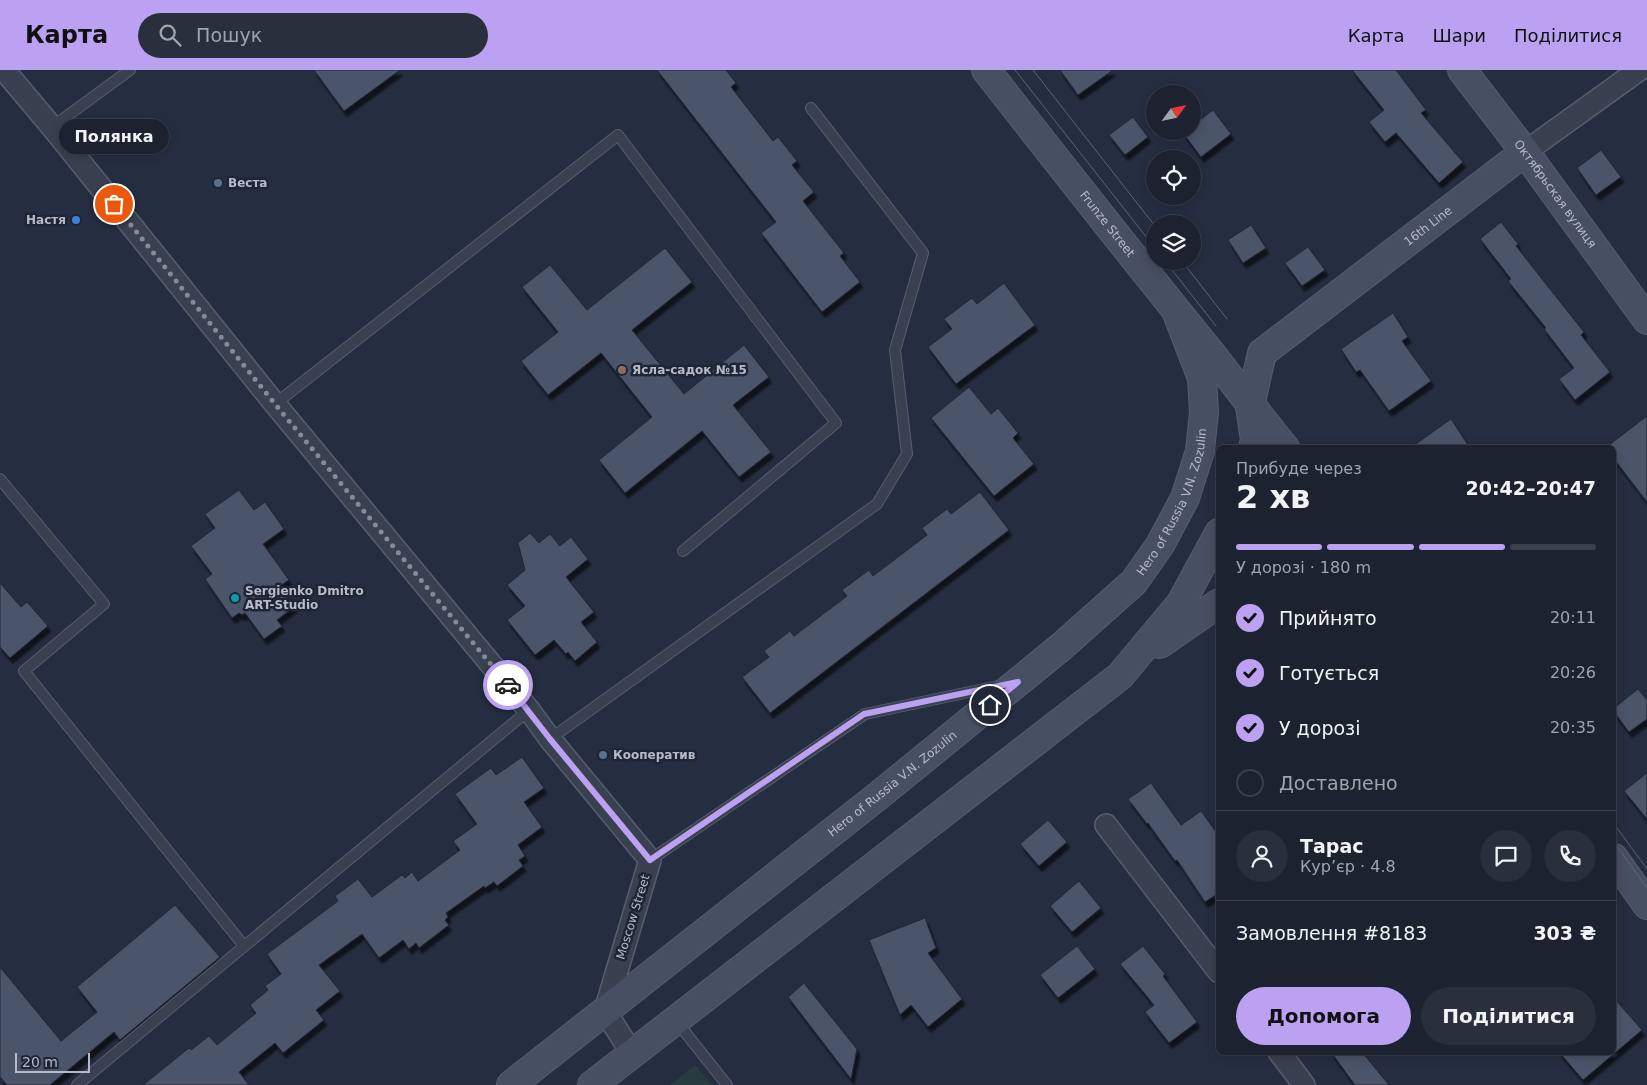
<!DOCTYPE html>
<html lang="uk">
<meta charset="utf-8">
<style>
body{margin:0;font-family:"DejaVu Sans",sans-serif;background:#292f3c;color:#f1f3f6;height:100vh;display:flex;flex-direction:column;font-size:19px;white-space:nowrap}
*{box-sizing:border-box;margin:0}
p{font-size:16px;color:#a0a4ab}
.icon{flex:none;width:28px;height:28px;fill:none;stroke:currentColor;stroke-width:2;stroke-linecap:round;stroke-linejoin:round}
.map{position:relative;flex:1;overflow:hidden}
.panel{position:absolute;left:1216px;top:375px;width:400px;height:610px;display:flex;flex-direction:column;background:#1c2230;border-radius:8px;box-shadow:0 2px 12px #0003,0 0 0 1px #3a3f4c}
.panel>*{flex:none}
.needle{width:32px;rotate:57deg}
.buttons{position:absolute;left:1146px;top:15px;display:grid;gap:10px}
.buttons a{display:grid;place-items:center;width:55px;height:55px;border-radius:50%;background:#1c2230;box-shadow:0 2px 12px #0003,0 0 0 1px #3a3f4c;font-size:25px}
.scale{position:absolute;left:15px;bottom:12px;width:75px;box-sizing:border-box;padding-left:5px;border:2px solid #b6bbca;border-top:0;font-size:14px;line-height:18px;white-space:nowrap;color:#b6bbca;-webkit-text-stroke:4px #1e2535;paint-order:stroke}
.pin{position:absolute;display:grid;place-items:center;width:42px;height:42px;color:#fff;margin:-21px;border:2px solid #fff;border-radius:50%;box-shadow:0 1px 5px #0007}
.courier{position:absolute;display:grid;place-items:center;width:50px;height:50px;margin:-25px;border:4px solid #bca0f2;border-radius:50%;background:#fff;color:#222;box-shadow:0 1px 6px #0007}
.bubble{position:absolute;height:35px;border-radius:18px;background:#1c2230;box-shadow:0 2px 12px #0003,0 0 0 1px #3a3f4c;font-size:16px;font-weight:700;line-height:35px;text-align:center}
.summary em{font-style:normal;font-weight:700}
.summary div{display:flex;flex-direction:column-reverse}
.summary{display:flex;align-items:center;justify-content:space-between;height:85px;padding:0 20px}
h1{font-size:32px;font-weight:700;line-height:38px}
.bar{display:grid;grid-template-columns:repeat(4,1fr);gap:8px 5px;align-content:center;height:60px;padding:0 20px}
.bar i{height:6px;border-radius:4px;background:#3a3f4c}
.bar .current{background:#bca0f2}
.bar p{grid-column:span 4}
.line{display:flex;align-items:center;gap:12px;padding:0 20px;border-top:1px solid #3a3f4c}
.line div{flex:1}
.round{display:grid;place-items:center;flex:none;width:52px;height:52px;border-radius:26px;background:#292f3c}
ol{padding:0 20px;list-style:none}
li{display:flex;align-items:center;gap:15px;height:55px}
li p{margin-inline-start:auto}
li .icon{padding:5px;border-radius:50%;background:#bca0f2;color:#111;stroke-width:4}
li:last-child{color:#a0a4ab}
li i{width:28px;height:28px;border:2px solid #3a3f4c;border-radius:50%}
.button{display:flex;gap:10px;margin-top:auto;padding:10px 20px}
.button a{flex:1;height:58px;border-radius:30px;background:#bca0f2;color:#111;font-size:20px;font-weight:700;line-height:58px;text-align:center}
.button a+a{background:#292f3c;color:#f1f3f6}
header{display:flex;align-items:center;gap:30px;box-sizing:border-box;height:70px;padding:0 25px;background:#bca0f2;color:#111}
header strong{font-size:24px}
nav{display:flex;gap:28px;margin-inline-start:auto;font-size:18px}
.search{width:350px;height:45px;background:#292f3c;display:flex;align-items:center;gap:12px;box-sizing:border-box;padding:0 18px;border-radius:28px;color:#a0a4ab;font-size:19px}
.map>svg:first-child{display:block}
.green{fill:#273b41}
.building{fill:#4b5469;stroke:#202737;filter:url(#shadow)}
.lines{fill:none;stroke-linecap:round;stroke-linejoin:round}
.lane-casing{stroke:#575e6d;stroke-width:12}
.street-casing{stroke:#575e6d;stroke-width:24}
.secondary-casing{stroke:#575e6d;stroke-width:30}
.lane{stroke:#39404f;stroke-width:10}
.street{stroke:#39404f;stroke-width:21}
.secondary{stroke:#474f62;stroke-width:28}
.tram{stroke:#5b6476;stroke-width:1}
.done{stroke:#838a9a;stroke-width:5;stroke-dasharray:0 9}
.route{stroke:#bca0f2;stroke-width:6}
.service-dot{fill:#5c6f8a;stroke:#1e2535;stroke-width:2}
.shop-dot{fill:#3f7fe0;stroke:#1e2535;stroke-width:2}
.education-dot{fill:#8d6e63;stroke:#1e2535;stroke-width:2}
.culture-dot{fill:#0f9aa8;stroke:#1e2535;stroke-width:2}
.labels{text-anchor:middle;stroke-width:5;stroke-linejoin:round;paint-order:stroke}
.poi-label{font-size:12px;font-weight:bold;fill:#b6bbca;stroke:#1e2535;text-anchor:start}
.street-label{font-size:12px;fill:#b6bbca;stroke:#1e2535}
</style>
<header>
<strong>Карта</strong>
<div class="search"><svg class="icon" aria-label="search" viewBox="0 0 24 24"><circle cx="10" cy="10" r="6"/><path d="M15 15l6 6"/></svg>Пошук</div>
<nav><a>Карта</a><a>Шари</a><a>Поділитися</a></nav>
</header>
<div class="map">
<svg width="1647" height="1015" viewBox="0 0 1647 1015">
<defs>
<filter id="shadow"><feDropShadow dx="3" dy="5.5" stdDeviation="1" flood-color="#0009"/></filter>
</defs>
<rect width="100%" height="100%" fill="#252e40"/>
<path class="green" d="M 695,995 L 712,1015 L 670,1015 Z"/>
<g class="building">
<path d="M 314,0 L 400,0 L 344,41 Z"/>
<path d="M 657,0 L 726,0 L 736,13 L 731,17 L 773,71 L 778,67 L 797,91 L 792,95 L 814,122 L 803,131 L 844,183 L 840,186 L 860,212 L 822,242 L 761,163 L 776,152 Z"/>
<path d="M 1060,0 L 1113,0 L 1078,25 Z"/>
<path d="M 1352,0 L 1396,0 L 1426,40 L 1421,43 L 1463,92 L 1439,113 L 1396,63 L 1385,72 L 1369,52 L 1384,40 Z"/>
<path d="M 1213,40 L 1231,64 L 1201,87 L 1183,63 L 1186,61 L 1192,61 L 1192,56 Z"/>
<path d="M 1133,47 L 1148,67 L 1125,85 L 1109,65 Z"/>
<path d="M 1601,80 L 1621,107 L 1596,125 L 1577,98 Z"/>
<path d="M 1501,152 L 1518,174 L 1516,176 L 1584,262 L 1581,265 L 1610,302 L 1575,330 L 1559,309 L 1574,298 L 1544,259 L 1546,258 L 1508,211 L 1511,209 L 1480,169 Z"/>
<path d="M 1251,155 L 1266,178 L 1243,193 L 1228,170 Z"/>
<path d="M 1308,177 L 1325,200 L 1302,216 L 1285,193 Z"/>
<path d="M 665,178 L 692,212 L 632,260 L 684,324 L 744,275 L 769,307 L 733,335 L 771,382 L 739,407 L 702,361 L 625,423 L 599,390 L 652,347 L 601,283 L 548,325 L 521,291 L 558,262 L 522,217 L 550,195 L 587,240 Z"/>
<path d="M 1004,213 L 1035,255 L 956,314 L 928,277 L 952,259 L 944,249 L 972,228 L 977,234 Z"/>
<path d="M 1393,243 L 1408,267 L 1402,271 L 1431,311 L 1389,341 L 1360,300 L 1356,302 L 1341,279 Z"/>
<path d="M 969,317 L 991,344 L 998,338 L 1018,363 L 1013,368 L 1034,394 L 994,426 L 931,348 Z"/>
<path d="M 1647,346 L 1647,432 L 1614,389 L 1614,378 L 1605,378 Z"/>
<path d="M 1451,349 L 1470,378 L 1410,378 Z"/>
<path d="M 239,420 L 254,440 L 265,432 L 284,459 L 263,474 L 289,510 L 280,516 L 294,537 L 277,550 L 282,556 L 264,569 L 245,543 L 242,545 L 239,543 L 232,548 L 205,509 L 212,504 L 191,476 L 215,458 L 205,444 Z"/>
<path d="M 980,422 L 1009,460 L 770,643 L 742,607 L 769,587 L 764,581 L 790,561 L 794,566 L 847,526 L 842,520 L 869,500 L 873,506 L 927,465 L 922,458 L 947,439 L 951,444 Z"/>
<path d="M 530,463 L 539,473 L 550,464 L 560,476 L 571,467 L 588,489 L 566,507 L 594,542 L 581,552 L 597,572 L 575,591 L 568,582 L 566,584 L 554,570 L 535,585 L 507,550 L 525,536 L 507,515 L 525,500 L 518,473 Z"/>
<path d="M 0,513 L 21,537 L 27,532 L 48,556 L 10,588 L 0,577 Z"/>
<path d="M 1638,619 L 1647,630 L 1647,649 L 1629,662 L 1614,642 L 1614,638 Z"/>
<path d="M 522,687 L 544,718 L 524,732 L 542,757 L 518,775 L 525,786 L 519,790 L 523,796 L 497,816 L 494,812 L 485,818 L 484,816 L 446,843 L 448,847 L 445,850 L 449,855 L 419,878 L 416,873 L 409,879 L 403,870 L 379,888 L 362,864 L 319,895 L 340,921 L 316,940 L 324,950 L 283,983 L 275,973 L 239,1002 L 249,1015 L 143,1015 L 189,978 L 191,980 L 209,966 L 217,975 L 256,943 L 250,935 L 268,920 L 265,916 L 281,904 L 267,884 L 338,831 L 335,826 L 358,809 L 372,827 L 402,805 L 405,808 L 412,802 L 418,811 L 460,780 L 453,771 L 477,754 L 455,724 L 491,698 L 496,705 Z"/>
<path d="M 1647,703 L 1647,749 L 1624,721 Z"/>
<path d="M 1151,713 L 1181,755 L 1201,741 L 1219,766 L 1219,823 L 1205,832 L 1177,790 L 1175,791 L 1148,753 L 1147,754 L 1128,729 Z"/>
<path d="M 1048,750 L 1067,772 L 1039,796 L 1020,774 Z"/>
<path d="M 1079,811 L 1101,838 L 1072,862 L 1050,836 Z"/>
<path d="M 175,835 L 220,887 L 120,970 L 114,962 L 50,1015 L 7,1015 L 0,1007 L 0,897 L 61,971 L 97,942 L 77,917 Z"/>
<path d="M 925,848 L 936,878 L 928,883 L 962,929 L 928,957 L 911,935 L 900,945 L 869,870 Z"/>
<path d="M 1077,876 L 1095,899 L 1058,928 L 1040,905 Z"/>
<path d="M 1143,876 L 1165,904 L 1163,906 L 1197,952 L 1169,973 L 1145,942 L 1154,935 L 1120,894 Z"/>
<path d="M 804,913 L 857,979 L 851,1009 L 788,927 Z"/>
<path d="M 1614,928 L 1642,960 L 1583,1010 L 1559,982 L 1614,982 Z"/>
<path d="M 1331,982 L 1362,982 L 1389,1015 L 1355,1015 Z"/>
</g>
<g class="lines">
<defs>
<g id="lane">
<path d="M 52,57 L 130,0"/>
<path d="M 275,334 L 618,65 L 836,353 L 683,481"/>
<path d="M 0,409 L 104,534 L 24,601 L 244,876"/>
<path d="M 550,669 L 877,434 L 907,384 L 895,280 L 923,183 L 811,38"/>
<path d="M 650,790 L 865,644 L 1003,615"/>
<path d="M 677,952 L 727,1015"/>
<path d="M 77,1015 L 529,640"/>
</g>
<g id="street">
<path d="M 4,0 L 52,57 L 275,334 L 529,640 L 550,669 L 650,790 L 605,941 L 633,985"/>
<path d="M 1525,82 L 1639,0"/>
<path d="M 1106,755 L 1219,902"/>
<path d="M 1279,982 L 1304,1015"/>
</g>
<g id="secondary">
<path id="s1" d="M 986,0 C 1060,94 1134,189 1210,282 C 1235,314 1259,346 1285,378"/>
<path id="s2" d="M 1462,0 L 1525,82 L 1647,250"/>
<path id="s3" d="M 1253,378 L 1255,370 L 1250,336 L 1262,283 L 1525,82"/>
<path d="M 1160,574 L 1219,533"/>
<path d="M 1614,788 L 1647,835"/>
<path id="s4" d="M 511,1015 L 878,726 L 1061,577 L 1134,512 L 1160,475 L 1185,428 L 1200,381 L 1204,342 L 1202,308 L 1177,243"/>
<path d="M 592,1015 L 1120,606 L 1181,533 L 1219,463"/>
</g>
</defs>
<use href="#lane" class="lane-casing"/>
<use href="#street" class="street-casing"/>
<use href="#secondary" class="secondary-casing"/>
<use href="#lane" class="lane"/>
<use href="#street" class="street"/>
<use href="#secondary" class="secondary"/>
<g class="tram">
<path d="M 1015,0 L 1155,178"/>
<path d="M 1033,0 L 1155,156"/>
<path d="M 1165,191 L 1216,256"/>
<path d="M 1182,191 L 1227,249"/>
<path d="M 1614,754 L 1647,799"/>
<path d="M 1614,772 L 1647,818"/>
</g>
</g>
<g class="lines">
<path class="done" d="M 114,134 L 275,334 L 508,615"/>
<path class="route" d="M 508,615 L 550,669 L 650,790 L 864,644 L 1018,612 L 990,635"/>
</g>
<g class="service-dot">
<circle cx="218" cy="113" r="5"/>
<circle cx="603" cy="685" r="5"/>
</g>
<circle class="shop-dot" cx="76" cy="150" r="5"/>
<circle class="education-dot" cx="622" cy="300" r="5"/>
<circle class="culture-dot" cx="235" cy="528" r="5"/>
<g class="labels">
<g class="poi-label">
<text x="228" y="117">Веста</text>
<text x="66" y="154" text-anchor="end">Настя</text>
<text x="632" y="304">Ясла-садок №15</text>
<text x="245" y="525">Sergienko Dmitro<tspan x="245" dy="14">ART-Studio</tspan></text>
<text x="613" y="689">Кооператив</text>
</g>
<g class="street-label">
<text dy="4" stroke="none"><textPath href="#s2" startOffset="155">Октябрьская вулиця</textPath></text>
<text dy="4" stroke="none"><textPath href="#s1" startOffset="196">Frunze Street</textPath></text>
<text dy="4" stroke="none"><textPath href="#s3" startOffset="306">16th Line</textPath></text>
<text dy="4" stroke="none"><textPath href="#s4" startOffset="891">Hero of Russia V.N. Zozulin</textPath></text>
<text dy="4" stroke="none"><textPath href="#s4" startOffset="486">Hero of Russia V.N. Zozulin</textPath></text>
<text transform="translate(633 847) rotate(-73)" y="4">Moscow Street</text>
</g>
</g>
</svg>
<div class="buttons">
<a><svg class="needle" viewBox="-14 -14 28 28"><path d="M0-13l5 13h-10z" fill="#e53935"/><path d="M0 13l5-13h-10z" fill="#a0a4ab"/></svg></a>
<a><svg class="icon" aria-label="locate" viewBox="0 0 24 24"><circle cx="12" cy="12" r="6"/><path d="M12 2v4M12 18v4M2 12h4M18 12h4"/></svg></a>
<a><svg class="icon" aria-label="layers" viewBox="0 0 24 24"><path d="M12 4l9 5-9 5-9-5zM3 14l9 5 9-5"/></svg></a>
</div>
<div class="scale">20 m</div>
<div class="pin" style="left:114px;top:134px;background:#ea580c"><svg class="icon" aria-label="bag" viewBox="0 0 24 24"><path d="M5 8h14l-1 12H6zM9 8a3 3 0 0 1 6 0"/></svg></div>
<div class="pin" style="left:990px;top:635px;background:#1f2937"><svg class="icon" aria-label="home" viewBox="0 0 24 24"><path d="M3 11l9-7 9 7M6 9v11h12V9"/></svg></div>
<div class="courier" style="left:508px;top:615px"><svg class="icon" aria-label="car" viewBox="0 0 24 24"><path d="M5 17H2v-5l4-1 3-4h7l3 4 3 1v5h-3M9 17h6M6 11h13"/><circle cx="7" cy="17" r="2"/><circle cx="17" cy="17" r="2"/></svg></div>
<div class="bubble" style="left:59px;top:49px;width:110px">Полянка</div>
<section class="panel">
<div class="summary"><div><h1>2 хв</h1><p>Прибуде через</p></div><em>20:42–20:47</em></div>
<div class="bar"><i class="current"></i><i class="current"></i><i class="current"></i><i></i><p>У дорозі · 180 m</p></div>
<ol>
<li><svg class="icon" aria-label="check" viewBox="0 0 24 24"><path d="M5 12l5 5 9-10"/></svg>Прийнято<p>20:11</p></li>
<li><svg class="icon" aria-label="check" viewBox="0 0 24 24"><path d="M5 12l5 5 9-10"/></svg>Готується<p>20:26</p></li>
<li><svg class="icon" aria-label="check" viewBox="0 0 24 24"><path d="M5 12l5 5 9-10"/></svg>У дорозі<p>20:35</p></li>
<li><i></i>Доставлено</li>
</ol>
<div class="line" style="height:90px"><a class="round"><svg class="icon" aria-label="person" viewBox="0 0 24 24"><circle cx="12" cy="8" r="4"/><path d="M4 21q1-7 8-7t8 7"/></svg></a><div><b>Тарас</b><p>Кур’єр · 4.8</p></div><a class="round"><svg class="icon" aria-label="chat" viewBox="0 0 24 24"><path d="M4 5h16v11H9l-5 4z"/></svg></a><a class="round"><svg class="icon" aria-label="phone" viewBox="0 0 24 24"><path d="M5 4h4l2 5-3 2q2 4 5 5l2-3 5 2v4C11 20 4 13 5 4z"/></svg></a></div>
<div class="line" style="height:65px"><div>Замовлення #8183</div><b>303 ₴</b></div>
<div class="button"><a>Допомога</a><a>Поділитися</a></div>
</section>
</div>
